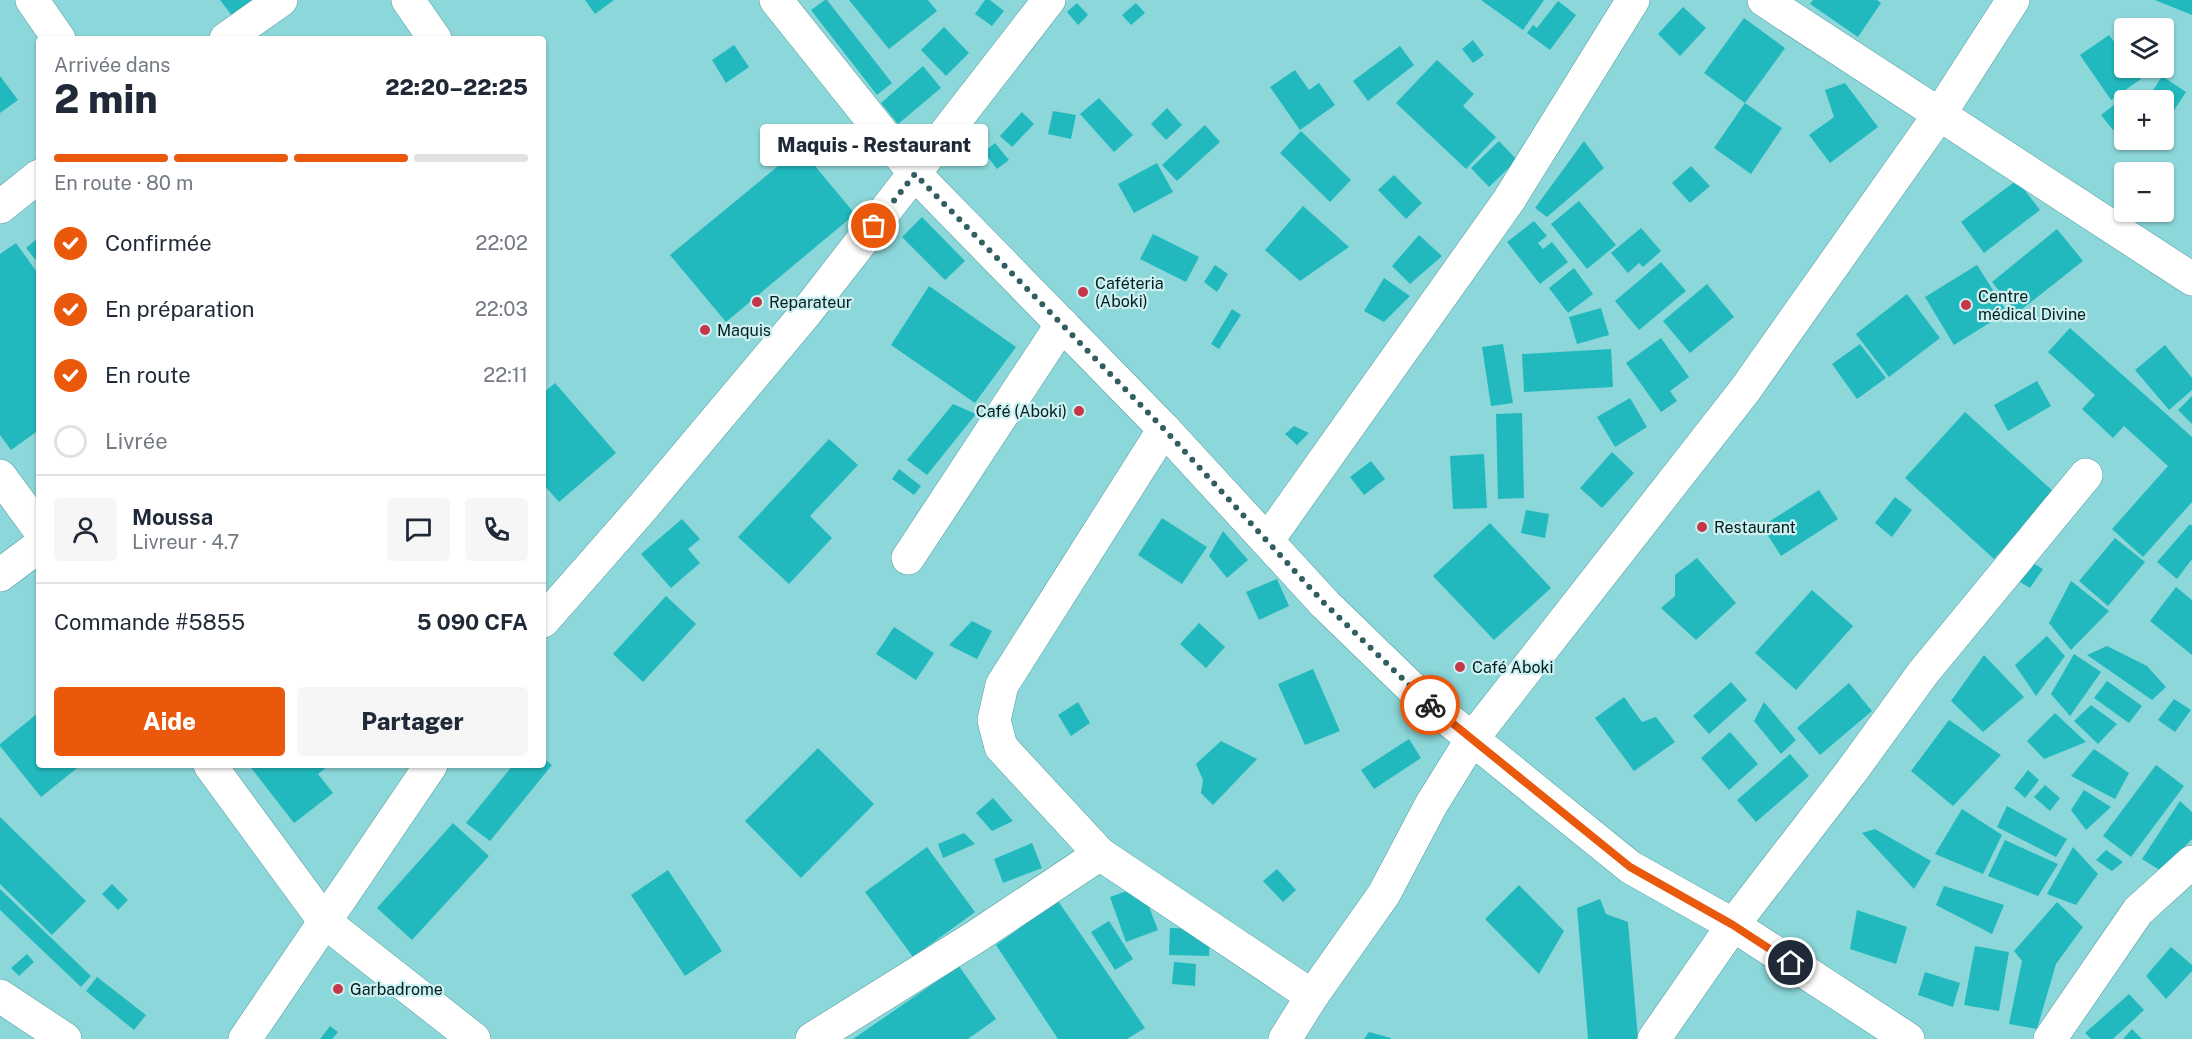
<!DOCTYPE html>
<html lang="fr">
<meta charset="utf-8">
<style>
body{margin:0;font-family:"Public Sans",sans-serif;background:#f6f6f7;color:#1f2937;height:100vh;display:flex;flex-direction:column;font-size:22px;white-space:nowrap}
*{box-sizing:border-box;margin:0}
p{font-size:20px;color:#747a83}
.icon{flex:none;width:33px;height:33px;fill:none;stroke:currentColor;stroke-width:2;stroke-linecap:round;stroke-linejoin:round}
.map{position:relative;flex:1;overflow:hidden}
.sheet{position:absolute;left:36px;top:36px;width:510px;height:732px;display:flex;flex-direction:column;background:#fff;border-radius:6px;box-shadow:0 2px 4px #0004}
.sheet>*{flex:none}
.buttons{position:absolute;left:2114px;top:18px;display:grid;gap:12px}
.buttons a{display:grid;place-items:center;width:60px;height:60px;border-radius:6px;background:#fff;box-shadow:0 2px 4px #0004;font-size:30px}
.pin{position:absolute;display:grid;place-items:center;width:51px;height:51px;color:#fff;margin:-26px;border:3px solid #fff;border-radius:50%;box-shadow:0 2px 6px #0007}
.courier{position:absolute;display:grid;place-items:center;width:60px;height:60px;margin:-30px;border:4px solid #ea580c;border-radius:50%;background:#fff;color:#222;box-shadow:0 2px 8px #0007}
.bubble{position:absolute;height:42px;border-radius:6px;background:#fff;box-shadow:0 2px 4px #0004;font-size:20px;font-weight:800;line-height:42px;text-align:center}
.headline em{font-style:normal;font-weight:800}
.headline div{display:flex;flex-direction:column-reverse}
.headline{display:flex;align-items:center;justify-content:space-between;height:102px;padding:0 18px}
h1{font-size:39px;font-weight:800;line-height:45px}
.bar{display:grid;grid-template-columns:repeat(4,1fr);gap:9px 6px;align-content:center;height:72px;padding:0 18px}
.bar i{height:8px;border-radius:4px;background:#e0e1e3}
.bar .selected{background:#ea580c}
.bar p{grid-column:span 4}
.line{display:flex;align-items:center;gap:15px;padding:0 18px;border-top:2px solid #e0e1e3}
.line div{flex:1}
.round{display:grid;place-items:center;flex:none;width:63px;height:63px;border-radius:6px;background:#f6f6f7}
ol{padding:0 18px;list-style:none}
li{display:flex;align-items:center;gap:18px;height:66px}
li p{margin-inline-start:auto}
li .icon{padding:6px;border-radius:50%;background:#ea580c;color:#fff;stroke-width:4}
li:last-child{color:#747a83}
li i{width:33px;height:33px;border:3px solid #e0e1e3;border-radius:50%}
.primary-button{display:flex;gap:12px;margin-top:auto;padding:12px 18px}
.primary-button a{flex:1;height:69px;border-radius:6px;background:#ea580c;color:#fff;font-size:24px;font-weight:800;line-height:69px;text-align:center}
.primary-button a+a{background:#f6f6f7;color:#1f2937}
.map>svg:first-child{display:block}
.building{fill:#22b9be}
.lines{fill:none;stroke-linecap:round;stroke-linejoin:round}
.minor-casing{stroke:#529c9f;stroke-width:34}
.major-casing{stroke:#529c9f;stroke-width:34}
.minor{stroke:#fff;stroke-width:33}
.major{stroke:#fff;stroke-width:33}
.done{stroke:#315f61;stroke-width:6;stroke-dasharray:0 10.8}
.route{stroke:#ea580c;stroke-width:8}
.poi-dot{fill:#c63649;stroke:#cdf0f1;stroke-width:2}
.labels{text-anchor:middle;stroke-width:4.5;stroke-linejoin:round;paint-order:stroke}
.poi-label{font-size:16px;fill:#001f20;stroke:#cdf0f1;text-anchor:start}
</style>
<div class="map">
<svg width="2192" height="1039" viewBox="0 0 2192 1039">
<rect width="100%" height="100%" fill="#8cd7d9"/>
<g class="building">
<path d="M 220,0 L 264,0 L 236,21 Z"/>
<path d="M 585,0 L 614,0 L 595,14 Z"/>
<path d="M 825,0 L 827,0 L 892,83 L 877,95 L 811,10 Z"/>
<path d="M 849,0 L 928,0 L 937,11 L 889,49 Z"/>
<path d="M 985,0 L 990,0 L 1004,11 L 992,26 L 975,14 Z"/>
<path d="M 1481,0 L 1544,0 L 1523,30 Z"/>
<path d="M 1813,0 L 1877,0 L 1881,3 L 1858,37 L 1810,4 Z"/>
<path d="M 2155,0 L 2192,0 L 2192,15 Z"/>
<path d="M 1558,1 L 1576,15 L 1550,50 L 1527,33 L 1533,25 L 1537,28 Z"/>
<path d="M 1077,3 L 1088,15 L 1078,25 L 1067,12 Z"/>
<path d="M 1136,3 L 1145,13 L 1131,25 L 1122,15 Z"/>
<path d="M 1683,7 L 1706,28 L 1680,56 L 1658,34 Z"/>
<path d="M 1744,18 L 1785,48 L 1745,103 L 1704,73 Z"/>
<path d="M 944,27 L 969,53 L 946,76 L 921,50 Z"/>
<path d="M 2109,35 L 2124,56 L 2124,68 L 2132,68 L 2141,79 L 2111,100 L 2080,55 Z"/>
<path d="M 1473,40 L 1484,55 L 1473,63 L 1462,49 Z"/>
<path d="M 734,45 L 749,67 L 726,83 L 712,60 Z"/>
<path d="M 1400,46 L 1414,65 L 1368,101 L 1353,81 Z"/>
<path d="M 1437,60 L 1474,94 L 1463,106 L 1496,137 L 1466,169 L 1396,103 Z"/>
<path d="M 923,66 L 941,88 L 898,124 L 881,103 Z"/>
<path d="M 1295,70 L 1309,90 L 1319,83 L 1335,105 L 1300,130 L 1270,87 Z"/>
<path d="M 0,76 L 18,100 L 0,113 Z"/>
<path d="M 2162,76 L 2186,92 L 2163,127 L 2163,100 L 2147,100 Z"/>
<path d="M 1845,83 L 1878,127 L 1830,163 L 1809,135 L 1834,117 L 1825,90 Z"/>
<path d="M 1099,98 L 1133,135 L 1114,152 L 1080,114 Z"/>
<path d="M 2123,98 L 2124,122 L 2113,130 L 2101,115 Z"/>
<path d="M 1745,103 L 1782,128 L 1751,174 L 1714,148 Z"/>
<path d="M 1167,108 L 1182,125 L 1166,140 L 1151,124 Z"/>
<path d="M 1053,111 L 1076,115 L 1071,139 L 1048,134 Z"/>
<path d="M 1022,112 L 1034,124 L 1012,147 L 1000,136 Z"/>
<path d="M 1205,125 L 1220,142 L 1177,181 L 1162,165 Z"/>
<path d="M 1301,131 L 1351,180 L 1330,202 L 1280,153 Z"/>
<path d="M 1499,141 L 1517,160 L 1489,187 L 1471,168 Z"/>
<path d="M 1584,141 L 1604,168 L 1547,217 L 1535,208 Z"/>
<path d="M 995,143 L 1009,160 L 997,169 L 984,152 Z"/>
<path d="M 800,148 L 855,214 L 726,322 L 670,255 Z"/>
<path d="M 1157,163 L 1173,192 L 1134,213 L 1118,184 Z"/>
<path d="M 1691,166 L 1710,186 L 1690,203 L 1672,183 Z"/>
<path d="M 1394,175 L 1422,203 L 1406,219 L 1378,190 Z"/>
<path d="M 2017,180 L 2040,210 L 1984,253 L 1961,222 Z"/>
<path d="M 1579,201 L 1616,245 L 1587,269 L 1551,224 Z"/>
<path d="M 1303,206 L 1349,247 L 1300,281 L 1265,250 Z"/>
<path d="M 922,217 L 965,261 L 945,280 L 902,237 Z"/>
<path d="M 1534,221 L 1547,236 L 1538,243 L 1543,249 L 1552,242 L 1568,262 L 1540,284 L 1507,242 Z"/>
<path d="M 1641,228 L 1661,251 L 1643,267 L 1639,263 L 1628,273 L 1611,253 Z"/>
<path d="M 2057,229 L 2083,261 L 2017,313 L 1992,282 Z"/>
<path d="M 1153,234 L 1199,257 L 1186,282 L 1140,259 Z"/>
<path d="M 1419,235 L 1442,256 L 1410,284 L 1392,266 Z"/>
<path d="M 39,237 L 39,264 L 26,248 Z"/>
<path d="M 16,243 L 39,275 L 39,430 L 11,450 L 0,435 L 0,254 Z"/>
<path d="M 1661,262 L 1686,291 L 1639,330 L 1615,301 Z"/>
<path d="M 1215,265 L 1228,274 L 1217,292 L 1204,282 Z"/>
<path d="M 1977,265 L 2007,312 L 1954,345 L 1925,297 Z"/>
<path d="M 1574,268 L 1593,294 L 1568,313 L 1549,288 Z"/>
<path d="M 1384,278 L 1410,296 L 1384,322 L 1364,311 Z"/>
<path d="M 1707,284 L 1734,317 L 1690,353 L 1663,321 Z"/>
<path d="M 929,286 L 1016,347 L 975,403 L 891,345 Z"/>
<path d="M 1907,294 L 1940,338 L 1889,377 L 1856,334 Z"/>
<path d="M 1601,308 L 1609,335 L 1577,344 L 1569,317 Z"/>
<path d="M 1232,309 L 1241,315 L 1219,349 L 1211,344 Z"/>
<path d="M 2070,328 L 2192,437 L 2192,502 L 2143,557 L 2112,529 L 2168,466 L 2124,426 L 2113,438 L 2082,409 L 2095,395 L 2048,352 Z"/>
<path d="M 1661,338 L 1689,377 L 1670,391 L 1677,401 L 1661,412 L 1626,363 Z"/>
<path d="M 1503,344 L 1513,403 L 1491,406 L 1482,347 Z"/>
<path d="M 1860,344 L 1886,378 L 1857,399 L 1832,364 Z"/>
<path d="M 2165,345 L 2192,378 L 2192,390 L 2169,410 L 2135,370 Z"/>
<path d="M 1611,349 L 1613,387 L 1524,392 L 1522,354 Z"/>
<path d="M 2037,381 L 2051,406 L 2008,431 L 1994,405 Z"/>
<path d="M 555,383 L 616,453 L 559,502 L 543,484 L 543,393 Z"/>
<path d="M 2192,396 L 2192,424 L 2178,410 Z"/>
<path d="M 1630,398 L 1647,427 L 1615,447 L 1597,417 Z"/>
<path d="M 953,404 L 976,414 L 927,475 L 907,460 Z"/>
<path d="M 1965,412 L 2054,492 L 1994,559 L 1905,478 Z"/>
<path d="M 1522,413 L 1524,498 L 1498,499 L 1496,414 Z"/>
<path d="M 1294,426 L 1309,433 L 1297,445 L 1285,434 Z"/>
<path d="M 829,439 L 858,465 L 810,516 L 832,538 L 789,584 L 738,537 Z"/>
<path d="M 1612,452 L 1634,473 L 1602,508 L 1580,488 Z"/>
<path d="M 1484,454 L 1487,508 L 1453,509 L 1450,456 Z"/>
<path d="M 1371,461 L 1385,479 L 1364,495 L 1350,477 Z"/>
<path d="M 899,469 L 921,486 L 914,495 L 892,479 Z"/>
<path d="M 1819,490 L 1838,519 L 1781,556 L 1762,526 Z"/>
<path d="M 1895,497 L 1912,510 L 1892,537 L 1875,523 Z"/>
<path d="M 1526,510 L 1549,514 L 1545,538 L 1521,533 Z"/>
<path d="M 1162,518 L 1207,547 L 1182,584 L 1138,555 Z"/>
<path d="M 682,519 L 700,539 L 688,549 L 700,563 L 671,588 L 641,554 Z"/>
<path d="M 1490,523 L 1551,588 L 1494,640 L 1433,576 Z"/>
<path d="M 2190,524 L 2192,526 L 2192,559 L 2177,579 L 2157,562 Z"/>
<path d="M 1223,531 L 1248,560 L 1227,578 L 1209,556 Z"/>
<path d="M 2115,538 L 2145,562 L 2108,606 L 2079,581 Z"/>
<path d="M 1697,558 L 1736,603 L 1696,640 L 1661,608 L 1675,596 L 1675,575 Z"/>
<path d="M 2027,560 L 2043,569 L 2030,588 L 2015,579 Z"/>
<path d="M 1277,579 L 1289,606 L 1259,620 L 1246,592 Z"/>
<path d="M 2071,581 L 2109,611 L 2071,650 L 2049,623 Z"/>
<path d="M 2176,587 L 2192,600 L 2192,655 L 2150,621 Z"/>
<path d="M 1812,590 L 1853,626 L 1796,690 L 1755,653 Z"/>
<path d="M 666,596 L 696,624 L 643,682 L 613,654 Z"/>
<path d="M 972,621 L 992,631 L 977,659 L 949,645 Z"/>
<path d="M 1199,623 L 1225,647 L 1206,668 L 1180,644 Z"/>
<path d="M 894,627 L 934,653 L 916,680 L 876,654 Z"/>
<path d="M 2047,636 L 2065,656 L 2036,696 L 2015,665 Z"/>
<path d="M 2107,646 L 2147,666 L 2166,687 L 2152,700 L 2087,655 Z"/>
<path d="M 2074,654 L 2101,672 L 2070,716 L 2051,694 Z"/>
<path d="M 1984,655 L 2024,697 L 1983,732 L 1951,701 Z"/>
<path d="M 1313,669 L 1340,731 L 1305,745 L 1278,684 Z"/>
<path d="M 2107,681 L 2142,706 L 2129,723 L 2094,698 Z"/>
<path d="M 1731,682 L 1747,700 L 1709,734 L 1693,716 Z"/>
<path d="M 1849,683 L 1872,711 L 1820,755 L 1797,728 Z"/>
<path d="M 1624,697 L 1642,722 L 1656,717 L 1675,742 L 1634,771 L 1595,718 Z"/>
<path d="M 2174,699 L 2191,710 L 2175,732 L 2158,720 Z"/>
<path d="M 1078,702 L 1090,723 L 1071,736 L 1058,715 Z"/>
<path d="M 1764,702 L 1796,740 L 1781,754 L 1754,721 Z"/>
<path d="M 2091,705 L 2117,724 L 2098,744 L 2074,721 Z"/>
<path d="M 38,713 L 39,765 L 81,765 L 41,797 L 0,746 L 0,744 Z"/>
<path d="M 2055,713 L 2086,742 L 2044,759 L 2027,741 Z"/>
<path d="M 1949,720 L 2001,755 L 1953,806 L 1911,771 Z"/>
<path d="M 1730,732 L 1758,764 L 1729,790 L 1701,758 Z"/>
<path d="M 1409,739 L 1421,758 L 1374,789 L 1361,770 Z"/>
<path d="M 1221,741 L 1257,759 L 1213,805 L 1201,793 L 1203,780 L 1196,764 Z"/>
<path d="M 818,748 L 874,804 L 801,878 L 745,821 Z"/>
<path d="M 2094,749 L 2129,773 L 2115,799 L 2071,776 Z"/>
<path d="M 1790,754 L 1809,776 L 1756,822 L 1737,800 Z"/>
<path d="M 543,758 L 552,765 L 490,841 L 466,823 L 513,765 L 543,765 Z"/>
<path d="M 249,765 L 329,765 L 318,774 L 333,793 L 294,823 Z"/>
<path d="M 2156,765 L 2184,786 L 2131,857 L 2103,836 Z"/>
<path d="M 2028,770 L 2039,780 L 2025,798 L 2014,788 Z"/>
<path d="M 2045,785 L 2060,798 L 2050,811 L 2034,797 Z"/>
<path d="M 2084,790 L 2111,807 L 2086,830 L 2071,810 Z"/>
<path d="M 993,798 L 1013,821 L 992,831 L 976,813 Z"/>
<path d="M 2180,801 L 2192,812 L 2192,839 L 2161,871 L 2142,859 Z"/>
<path d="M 2007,806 L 2067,839 L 2056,857 L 1997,827 Z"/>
<path d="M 1962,809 L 2002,835 L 1983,874 L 1935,854 Z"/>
<path d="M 0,817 L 86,901 L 52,935 L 0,884 Z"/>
<path d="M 453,823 L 489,856 L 412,940 L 377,908 Z"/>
<path d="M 1875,829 L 1931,861 L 1914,889 L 1862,833 Z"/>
<path d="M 964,833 L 975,844 L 943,858 L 938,844 Z"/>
<path d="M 2005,840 L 2058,864 L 2038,896 L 1988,876 Z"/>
<path d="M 1032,843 L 1042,868 L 1003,883 L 994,859 Z"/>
<path d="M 927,847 L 975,912 L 913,957 L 865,892 Z"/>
<path d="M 2073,847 L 2098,874 L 2076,905 L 2047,894 Z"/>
<path d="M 2106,850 L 2123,862 L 2112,871 L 2096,860 Z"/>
<path d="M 1277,869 L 1296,890 L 1283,902 L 1263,881 Z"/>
<path d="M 668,870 L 722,951 L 685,976 L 631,895 Z"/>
<path d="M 112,884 L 128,900 L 118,910 L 102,894 Z"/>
<path d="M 1519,885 L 1564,931 L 1539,974 L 1485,919 Z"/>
<path d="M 1141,886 L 1158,930 L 1126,942 L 1110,897 Z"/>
<path d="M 1944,886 L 2004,905 L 1992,934 L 1936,905 Z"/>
<path d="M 0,889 L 91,976 L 81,987 L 0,910 Z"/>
<path d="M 1600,899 L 1606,914 L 1628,922 L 1638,1039 L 1588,1039 L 1577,908 Z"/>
<path d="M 1058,901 L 1145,1028 L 1127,1039 L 1058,1039 L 996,945 Z"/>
<path d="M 2057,902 L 2083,927 L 2056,964 L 2037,1029 L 2009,1024 L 2022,961 L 2014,951 Z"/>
<path d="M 1857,910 L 1907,927 L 1896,964 L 1850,949 Z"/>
<path d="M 1109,921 L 1133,959 L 1115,970 L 1091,932 Z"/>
<path d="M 1170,928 L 1210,929 L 1209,956 L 1169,955 Z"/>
<path d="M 1975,946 L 2009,952 L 1999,1011 L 1964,1005 Z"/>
<path d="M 2171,947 L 2192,965 L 2192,971 L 2166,999 L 2146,976 Z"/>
<path d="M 27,954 L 34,962 L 19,976 L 11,968 Z"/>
<path d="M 1174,962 L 1196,964 L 1195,986 L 1172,984 Z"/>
<path d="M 959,966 L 996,1019 L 968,1039 L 853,1039 Z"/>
<path d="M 1925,972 L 1960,983 L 1953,1007 L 1918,995 Z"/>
<path d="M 97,977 L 146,1015 L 134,1030 L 86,991 Z"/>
<path d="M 2129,994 L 2144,1010 L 2113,1039 L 2091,1039 L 2085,1033 Z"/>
<path d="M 330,1026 L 338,1032 L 332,1039 L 320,1039 Z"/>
<path d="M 2132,1029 L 2142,1039 L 2123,1039 Z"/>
<path d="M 1369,1032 L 1391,1038 L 1391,1039 L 1364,1039 Z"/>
</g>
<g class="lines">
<defs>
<g id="minor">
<path d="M 32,0 L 59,39"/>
<path d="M 408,0 L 435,39"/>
<path d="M 776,0 L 915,174 L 1164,429 L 1325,604 L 1423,699 L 1630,867 L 1733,925 L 1908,1039"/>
<path d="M 1764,0 L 2192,279"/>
<path d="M 226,39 L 281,0"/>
<path d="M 0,207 L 39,176"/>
<path d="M 1164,429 L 1002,685 L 994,720 L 1001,747 L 1100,854 L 1312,996"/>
<path d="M 0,476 L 39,529"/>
<path d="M 1267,541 L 1509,200 L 1633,0"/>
<path d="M 908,558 L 1062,324"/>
<path d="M 0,575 L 39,546"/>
<path d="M 543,621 L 643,507 L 805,314 L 1049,0"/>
<path d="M 210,765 L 325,922 L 474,1039"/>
<path d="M 245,1039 L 431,765"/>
<path d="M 812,1039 L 977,936 L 1100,854"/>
<path d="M 1285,1039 L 1312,996 L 1384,894 L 1431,805 L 1472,739 L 1745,390 L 1939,115 L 2013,0"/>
<path d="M 1654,1039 L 1733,925 L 1851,772 L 1923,673 L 2086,475"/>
<path d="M 2050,1039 L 2138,911 L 2192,862"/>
</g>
<path id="major" d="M 0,996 L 65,1039"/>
</defs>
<use href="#minor" class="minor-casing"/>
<use href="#major" class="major-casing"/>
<use href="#minor" class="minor"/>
<use href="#major" class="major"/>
</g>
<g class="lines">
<path class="done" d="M 874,226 L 915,174 L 1164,429 L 1325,604 L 1430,705"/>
<path class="route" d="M 1430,705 L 1630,867 L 1733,925 L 1791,963"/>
</g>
<g class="poi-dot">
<circle cx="1083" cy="292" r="6"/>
<circle cx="757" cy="302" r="6"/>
<circle cx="1966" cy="305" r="6"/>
<circle cx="705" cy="330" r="6"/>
<circle cx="1079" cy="411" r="6"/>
<circle cx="1702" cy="527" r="6"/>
<circle cx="1460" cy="667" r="6"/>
<circle cx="338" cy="989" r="6"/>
</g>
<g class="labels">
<g class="poi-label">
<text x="1095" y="289">Caféteria<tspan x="1095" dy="18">(Aboki)</tspan></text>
<text x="1978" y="302">Centre<tspan x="1978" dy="18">médical Divine</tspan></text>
<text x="769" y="308">Reparateur</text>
<text x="717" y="336">Maquis</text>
<text x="1067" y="417" text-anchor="end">Café (Aboki)</text>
<text x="1714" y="533">Restaurant</text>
<text x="1472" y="673">Café Aboki</text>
<text x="350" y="995">Garbadrome</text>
</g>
</g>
</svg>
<div class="buttons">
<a><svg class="icon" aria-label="layers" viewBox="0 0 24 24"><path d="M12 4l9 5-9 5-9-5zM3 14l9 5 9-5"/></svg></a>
<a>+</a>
<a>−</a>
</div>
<div class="pin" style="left:874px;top:226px;background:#ea580c"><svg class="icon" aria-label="bag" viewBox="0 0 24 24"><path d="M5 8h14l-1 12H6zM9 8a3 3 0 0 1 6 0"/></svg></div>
<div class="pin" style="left:1791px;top:963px;background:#1f2937"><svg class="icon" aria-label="home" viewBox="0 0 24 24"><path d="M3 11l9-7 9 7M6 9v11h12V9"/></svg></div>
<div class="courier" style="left:1430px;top:705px"><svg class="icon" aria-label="bike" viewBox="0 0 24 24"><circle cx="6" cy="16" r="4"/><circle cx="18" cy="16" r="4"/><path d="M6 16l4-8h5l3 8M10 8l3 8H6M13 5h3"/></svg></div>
<div class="bubble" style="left:760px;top:124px;width:228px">Maquis - Restaurant</div>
<section class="sheet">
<div class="headline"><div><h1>2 min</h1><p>Arrivée dans</p></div><em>22:20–22:25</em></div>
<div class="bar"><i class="selected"></i><i class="selected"></i><i class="selected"></i><i></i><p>En route · 80 m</p></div>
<ol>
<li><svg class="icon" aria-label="check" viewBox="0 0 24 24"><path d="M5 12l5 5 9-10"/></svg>Confirmée<p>22:02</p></li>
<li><svg class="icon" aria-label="check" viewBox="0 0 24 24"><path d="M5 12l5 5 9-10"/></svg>En préparation<p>22:03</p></li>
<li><svg class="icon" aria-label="check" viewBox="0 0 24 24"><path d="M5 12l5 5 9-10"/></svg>En route<p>22:11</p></li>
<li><i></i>Livrée</li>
</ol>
<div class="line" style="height:108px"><a class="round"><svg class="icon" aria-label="person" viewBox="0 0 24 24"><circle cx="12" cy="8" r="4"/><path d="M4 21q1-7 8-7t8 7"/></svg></a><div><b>Moussa</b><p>Livreur · 4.7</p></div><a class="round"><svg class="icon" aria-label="chat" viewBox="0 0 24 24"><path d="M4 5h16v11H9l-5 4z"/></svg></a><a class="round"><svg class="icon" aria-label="phone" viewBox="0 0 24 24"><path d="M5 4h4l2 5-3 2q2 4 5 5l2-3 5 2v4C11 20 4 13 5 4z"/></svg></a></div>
<div class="line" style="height:78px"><div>Commande #5855</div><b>5 090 CFA</b></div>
<div class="primary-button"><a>Aide</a><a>Partager</a></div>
</section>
</div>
